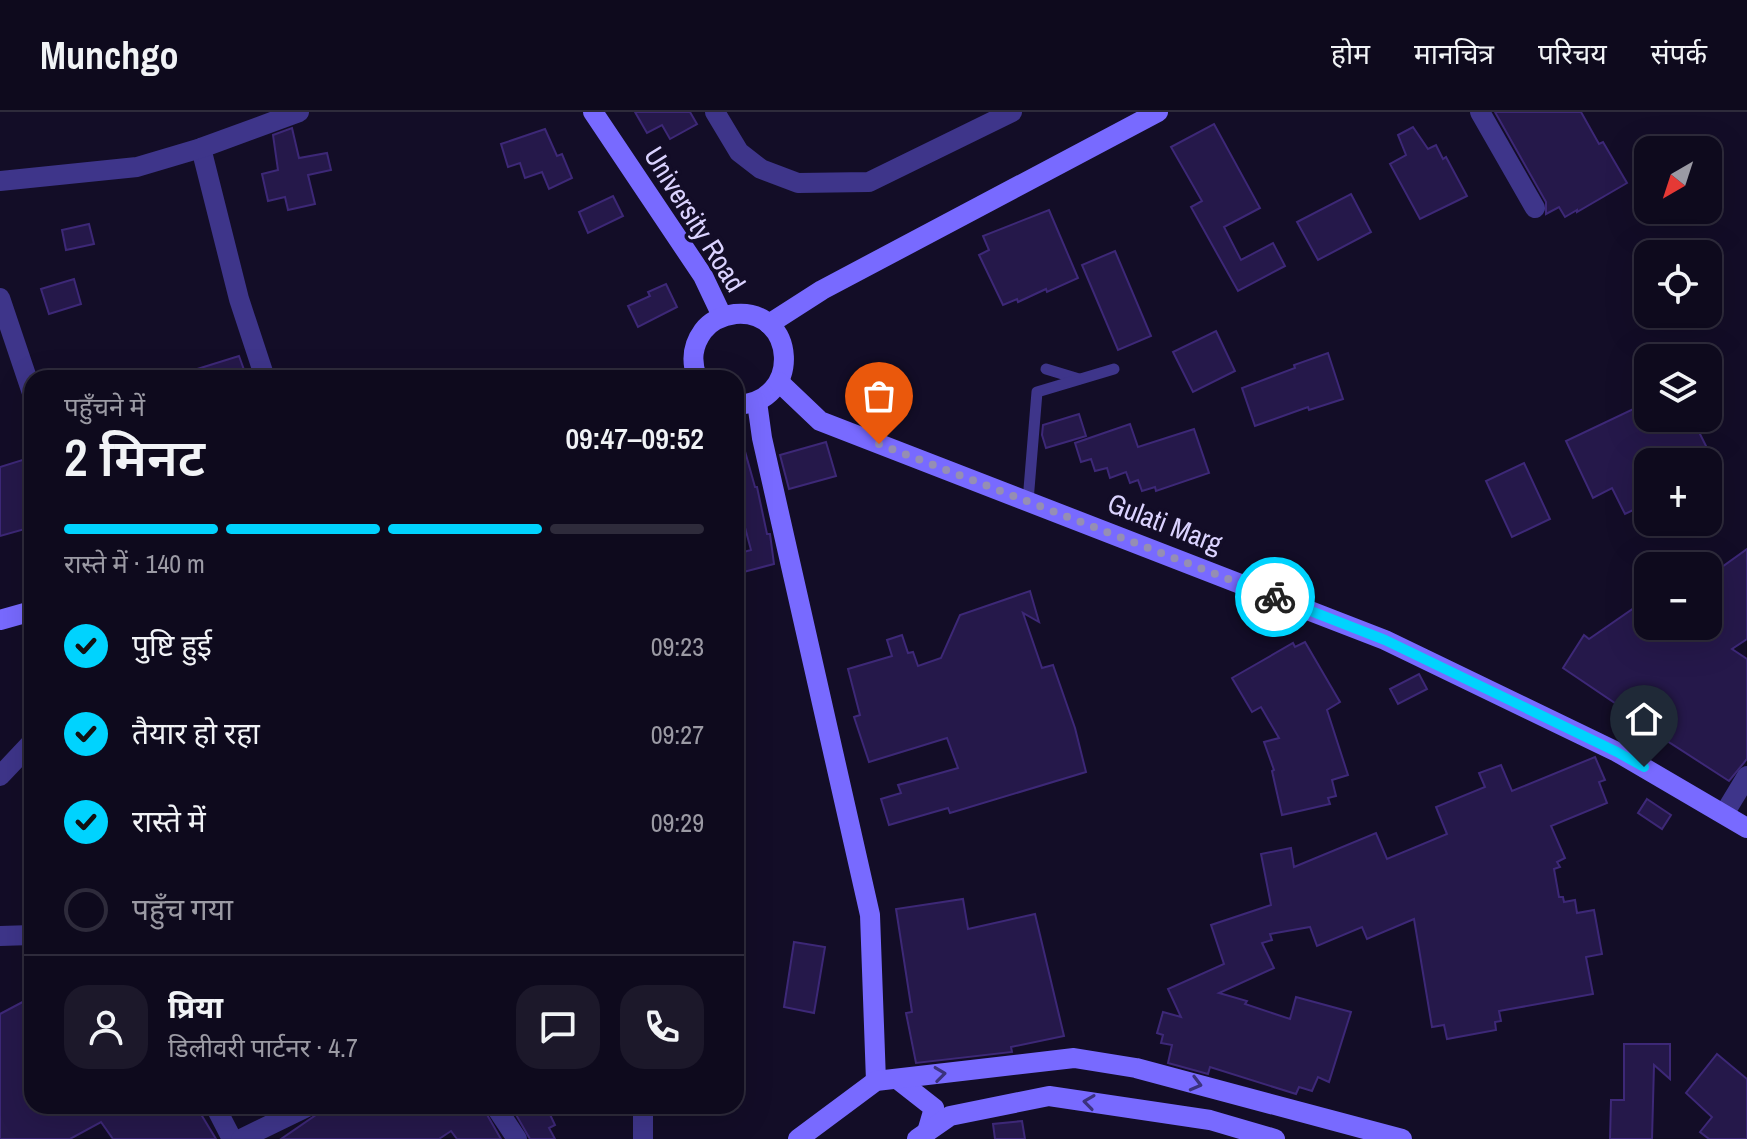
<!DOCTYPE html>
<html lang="hi">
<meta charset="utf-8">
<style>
body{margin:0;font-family:"Archivo Narrow","Noto Sans Devanagari",sans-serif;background:#1c182a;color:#f1f3f6;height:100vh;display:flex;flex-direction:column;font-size:30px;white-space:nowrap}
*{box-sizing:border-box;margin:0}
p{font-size:26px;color:#9b9aa4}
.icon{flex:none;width:44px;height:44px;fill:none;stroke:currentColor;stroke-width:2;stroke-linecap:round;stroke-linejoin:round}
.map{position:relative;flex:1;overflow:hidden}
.side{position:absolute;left:24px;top:258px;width:720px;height:744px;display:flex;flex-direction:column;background:#0e0a1d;border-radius:24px;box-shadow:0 8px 32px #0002,0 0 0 2px #2e2b3b}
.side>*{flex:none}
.needle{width:52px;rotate:219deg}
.buttons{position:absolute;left:1634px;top:24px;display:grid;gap:16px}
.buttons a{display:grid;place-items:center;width:88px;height:88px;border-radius:16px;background:#0e0a1d;box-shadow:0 8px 32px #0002,0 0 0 2px #2e2b3b;font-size:40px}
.pin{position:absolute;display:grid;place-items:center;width:68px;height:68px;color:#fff;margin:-82px -34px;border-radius:50% 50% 50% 0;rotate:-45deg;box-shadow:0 0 8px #0007}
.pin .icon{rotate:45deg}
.courier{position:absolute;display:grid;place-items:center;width:80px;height:80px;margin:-40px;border:6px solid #00d3fe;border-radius:50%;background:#fff;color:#222;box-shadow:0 2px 10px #0007}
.overview em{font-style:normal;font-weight:600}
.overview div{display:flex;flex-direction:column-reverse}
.overview{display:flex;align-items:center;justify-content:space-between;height:136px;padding:0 40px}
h1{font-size:52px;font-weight:600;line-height:60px}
.bar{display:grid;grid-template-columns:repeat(4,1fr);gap:12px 8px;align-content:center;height:96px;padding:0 40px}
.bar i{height:10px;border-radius:6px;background:#2e2b3b}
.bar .on{background:#00d3fe}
.bar p{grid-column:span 4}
.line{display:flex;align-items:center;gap:20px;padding:0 40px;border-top:2px solid #2e2b3b}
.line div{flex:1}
.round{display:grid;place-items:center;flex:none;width:84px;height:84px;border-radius:24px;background:#1c182a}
ol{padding:0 40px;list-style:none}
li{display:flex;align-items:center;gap:24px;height:88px}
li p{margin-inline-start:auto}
li .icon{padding:8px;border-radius:50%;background:#00d3fe;color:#111;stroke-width:4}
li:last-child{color:#9b9aa4}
li i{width:44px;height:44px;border:4px solid #2e2b3b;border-radius:50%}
header{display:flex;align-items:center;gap:48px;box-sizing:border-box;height:112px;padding:0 40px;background:#0e0a1d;border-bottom:2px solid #2e2b3b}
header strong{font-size:38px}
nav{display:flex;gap:44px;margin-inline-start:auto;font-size:28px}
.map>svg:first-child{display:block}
.building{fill:#25184a;stroke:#3d2877;stroke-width:2}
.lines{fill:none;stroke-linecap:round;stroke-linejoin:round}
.lane{stroke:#3e358a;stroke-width:11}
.street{stroke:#3e358a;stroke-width:20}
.secondary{stroke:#786aff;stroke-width:20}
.oneway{stroke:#3b327d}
.done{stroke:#958eb3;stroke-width:8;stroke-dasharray:0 14.4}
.route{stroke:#00d3fe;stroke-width:10}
.labels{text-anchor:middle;stroke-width:7;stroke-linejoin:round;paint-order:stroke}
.street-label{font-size:28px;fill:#dbd3ff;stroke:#130d27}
</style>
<header>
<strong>Munchgo</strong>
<nav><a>होम</a><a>मानचित्र</a><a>परिचय</a><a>संपर्क</a></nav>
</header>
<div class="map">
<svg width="1747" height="1027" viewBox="0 0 1747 1027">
<rect width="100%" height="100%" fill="#130d27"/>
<g class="building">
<path d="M 635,0 L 690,0 L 697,12 L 670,27 L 662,13 L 647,21 Z"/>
<path d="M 1495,0 L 1581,0 L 1599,32 L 1603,30 L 1627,71 L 1577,100 L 1577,98 L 1565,105 L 1559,95 L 1546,102 L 1546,90 Z"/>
<path d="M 1214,12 L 1260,96 L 1224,115 L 1241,148 L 1273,131 L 1285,154 L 1238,179 L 1191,95 L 1202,89 L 1171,35 Z"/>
<path d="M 1413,15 L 1428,37 L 1436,33 L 1443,47 L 1446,45 L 1467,84 L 1420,107 L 1390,52 L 1406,43 L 1398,23 Z"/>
<path d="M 292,16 L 299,46 L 327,41 L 331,58 L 308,63 L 315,92 L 288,98 L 285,85 L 268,89 L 262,62 L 278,58 L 273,23 Z"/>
<path d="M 545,17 L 557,44 L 562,42 L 572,66 L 549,77 L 542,60 L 525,66 L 520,51 L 508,55 L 501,32 Z"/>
<path d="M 1351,82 L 1371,120 L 1318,148 L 1297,110 Z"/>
<path d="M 613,84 L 623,104 L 588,121 L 579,100 Z"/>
<path d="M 1049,98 L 1078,166 L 1047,180 L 1046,177 L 1018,190 L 1017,187 L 1003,193 L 979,143 L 989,138 L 983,124 Z"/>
<path d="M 89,112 L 94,132 L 66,138 L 62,118 Z"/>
<path d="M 1115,139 L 1151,224 L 1118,238 L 1082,153 Z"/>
<path d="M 74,167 L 81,192 L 49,202 L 41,177 Z"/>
<path d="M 666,172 L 677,195 L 638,215 L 628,194 L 650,184 L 648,180 Z"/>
<path d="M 1216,219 L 1235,259 L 1193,280 L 1173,240 Z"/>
<path d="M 1328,241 L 1343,287 L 1309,298 L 1308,295 L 1255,314 L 1242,276 L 1295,256 L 1294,253 Z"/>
<path d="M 239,244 L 247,266 L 181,266 L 181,262 Z"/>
<path d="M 1648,290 L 1648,306 L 1692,306 L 1710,342 L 1693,350 L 1648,350 L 1648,371 L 1638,376 L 1646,392 L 1625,402 L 1612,376 L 1593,386 L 1566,329 Z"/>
<path d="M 1079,302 L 1086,324 L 1046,336 L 1042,323 L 1043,313 Z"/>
<path d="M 1130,312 L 1138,335 L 1194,317 L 1209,361 L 1156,379 L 1155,375 L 1142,379 L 1138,368 L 1130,371 L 1126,360 L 1110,366 L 1107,356 L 1095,359 L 1091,347 L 1081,350 L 1075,331 Z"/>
<path d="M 741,325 L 755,375 L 757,375 L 767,422 L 770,422 L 774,452 L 736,462 L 736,442 L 751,438 L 743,408 L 736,410 L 736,326 Z"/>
<path d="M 826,330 L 836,364 L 789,377 L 780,343 Z"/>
<path d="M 32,345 L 32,415 L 0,424 L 0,355 Z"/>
<path d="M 1524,351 L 1550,407 L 1512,425 L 1486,369 Z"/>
<path d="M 1747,437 L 1747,527 L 1732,537 L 1747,547 L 1747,647 L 1729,669 L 1627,603 L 1628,600 L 1563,556 L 1584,523 L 1589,527 L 1634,496 L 1642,509 L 1648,505 L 1648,514 L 1708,514 L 1708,465 Z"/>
<path d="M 1030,479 L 1039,510 L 1023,501 L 1042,556 L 1053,553 L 1075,616 L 1086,660 L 950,701 L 948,696 L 889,713 L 881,687 L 901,681 L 898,673 L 958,656 L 947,626 L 869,650 L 854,605 L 860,603 L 848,557 L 892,544 L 887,528 L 902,523 L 908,541 L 913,540 L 918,554 L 941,546 L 960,503 Z"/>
<path d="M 1305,530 L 1340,590 L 1327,598 L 1348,663 L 1332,668 L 1336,684 L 1328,686 L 1330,692 L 1282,703 L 1272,659 L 1274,658 L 1264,630 L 1279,626 L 1261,595 L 1252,600 L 1232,566 L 1293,531 L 1295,535 Z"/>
<path d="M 1419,562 L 1427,577 L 1398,592 L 1390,577 Z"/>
<path d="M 1595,645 L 1605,668 L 1599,670 L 1607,691 L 1551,714 L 1565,746 L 1557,750 L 1560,755 L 1554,757 L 1559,785 L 1563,785 L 1564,790 L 1575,788 L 1577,801 L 1594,798 L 1602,842 L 1586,845 L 1593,882 L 1499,899 L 1501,909 L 1495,910 L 1496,918 L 1447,927 L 1444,913 L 1432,915 L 1414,807 L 1367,827 L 1362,815 L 1317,834 L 1310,815 L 1270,822 L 1272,828 L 1262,831 L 1274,856 L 1219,881 L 1247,889 L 1245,892 L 1290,907 L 1296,885 L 1351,900 L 1329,970 L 1318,965 L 1312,979 L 1299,975 L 1296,982 L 1210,955 L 1208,962 L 1168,951 L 1172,933 L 1161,931 L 1163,923 L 1157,921 L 1163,900 L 1181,905 L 1168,877 L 1224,852 L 1211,813 L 1271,793 L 1261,742 L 1291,736 L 1294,755 L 1376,721 L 1387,747 L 1447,722 L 1436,695 L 1485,675 L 1479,661 L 1501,653 L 1512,679 Z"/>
<path d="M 1647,687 L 1671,703 L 1662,717 L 1638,701 Z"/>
<path d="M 963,787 L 968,817 L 1035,802 L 1064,924 L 1011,935 L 1012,940 L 916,951 L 906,901 L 912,900 L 896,797 Z"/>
<path d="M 794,830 L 825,835 L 814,901 L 784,895 Z"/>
<path d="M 32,885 L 32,994 L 196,994 L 216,1027 L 113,1027 L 101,1010 L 70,1027 L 0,1027 L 0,902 Z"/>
<path d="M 1624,932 L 1670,932 L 1670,967 L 1654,953 L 1652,1027 L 1610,1027 L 1611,988 L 1624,988 Z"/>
<path d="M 1717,942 L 1747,967 L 1747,1027 L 1709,1027 L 1700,1020 L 1712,1005 L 1686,981 Z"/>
<path d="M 329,994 L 482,994 L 501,1027 L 457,1027 L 451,1019 L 439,1027 L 281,1027 Z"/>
<path d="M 511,994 L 546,994 L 555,1013 L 549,1016 L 555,1027 L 530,1027 Z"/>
<path d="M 1022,1009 L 1025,1027 L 995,1027 L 993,1012 Z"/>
</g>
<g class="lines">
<g class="lane">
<path d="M 1046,257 L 1079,267"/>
<path d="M 1028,389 L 1037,280 L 1114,257"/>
</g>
<g class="street">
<path d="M 715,0 L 739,40 L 761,57 L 798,71 L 869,70 L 1012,0"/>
<path d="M 1480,0 L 1535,96"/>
<path d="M 201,36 L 239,187 L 265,266"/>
<path d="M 0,69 L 137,55 L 201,36 L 299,0"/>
<path d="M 0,186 L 32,281"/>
<path d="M 0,664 L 32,630"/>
<path d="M 1724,702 L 1747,664"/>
<path d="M 0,824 L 32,823"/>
<path d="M 215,994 L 232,1027"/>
<path d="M 495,994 L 517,1027"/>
<path d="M 643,994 L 643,1027"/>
<path d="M 241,1027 L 309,994"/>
</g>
<g class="secondary">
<path d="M 593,0 L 703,164 L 722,204"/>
<path d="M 769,212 L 822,178 L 1158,0"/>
<path d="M 697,266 C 691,249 692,234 703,219 C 711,208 722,204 735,202 C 796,196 804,291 736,293"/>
<path d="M 779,270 L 820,309 L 1385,528 L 1617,640 L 1747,716"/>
<path d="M 757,290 L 762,326 L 870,803 L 876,969"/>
<path d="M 0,508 L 32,499"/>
<path d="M 897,967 L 934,996 L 927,1020"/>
<path d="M 798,1027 L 876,969 L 1074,946 L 1136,956 L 1402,1027"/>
<path d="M 917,1027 L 950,1004 L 1049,984 L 1210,1008 L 1275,1027"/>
</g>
</g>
<defs><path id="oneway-chevron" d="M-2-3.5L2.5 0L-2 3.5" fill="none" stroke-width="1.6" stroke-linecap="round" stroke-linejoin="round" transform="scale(2)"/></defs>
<g class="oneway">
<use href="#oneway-chevron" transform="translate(940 962) rotate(-7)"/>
<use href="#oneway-chevron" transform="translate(1196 972) rotate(15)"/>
<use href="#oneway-chevron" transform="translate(1089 990) rotate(-172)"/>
</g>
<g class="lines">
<path class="done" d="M 879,332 L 1275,485"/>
<path class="route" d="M 1275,485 L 1385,528 L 1617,640 L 1644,655"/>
</g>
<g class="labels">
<g class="street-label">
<text transform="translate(695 107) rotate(58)" y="10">University Road</text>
<text transform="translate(1165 411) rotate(21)" y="10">Gulati Marg</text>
</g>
</g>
</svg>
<div class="buttons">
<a><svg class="needle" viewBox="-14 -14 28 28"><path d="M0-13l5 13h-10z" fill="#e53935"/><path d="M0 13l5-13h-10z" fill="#9b9aa4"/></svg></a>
<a><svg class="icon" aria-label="locate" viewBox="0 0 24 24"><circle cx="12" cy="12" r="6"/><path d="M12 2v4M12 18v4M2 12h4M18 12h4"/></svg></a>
<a><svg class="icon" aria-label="layers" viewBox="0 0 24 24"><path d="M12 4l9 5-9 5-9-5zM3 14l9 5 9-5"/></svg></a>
<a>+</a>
<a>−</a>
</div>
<div class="pin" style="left:879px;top:332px;background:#ea580c"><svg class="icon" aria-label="bag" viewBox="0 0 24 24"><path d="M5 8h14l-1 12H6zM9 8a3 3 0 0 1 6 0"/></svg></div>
<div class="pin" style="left:1644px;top:655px;background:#1f2937"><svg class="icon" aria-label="home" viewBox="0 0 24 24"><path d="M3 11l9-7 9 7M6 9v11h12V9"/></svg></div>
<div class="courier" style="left:1275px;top:485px"><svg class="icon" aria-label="bike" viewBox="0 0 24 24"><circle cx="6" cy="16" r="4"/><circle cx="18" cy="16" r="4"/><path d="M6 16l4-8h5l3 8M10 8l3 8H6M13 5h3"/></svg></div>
<section class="side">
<div class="overview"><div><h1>2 मिनट</h1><p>पहुँचने में</p></div><em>09:47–09:52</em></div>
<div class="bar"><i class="on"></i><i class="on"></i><i class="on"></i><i></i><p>रास्ते में · 140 m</p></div>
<ol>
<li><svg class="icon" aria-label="check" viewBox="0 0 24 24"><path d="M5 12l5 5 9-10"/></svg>पुष्टि हुई<p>09:23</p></li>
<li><svg class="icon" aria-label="check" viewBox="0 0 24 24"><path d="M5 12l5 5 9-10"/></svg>तैयार हो रहा<p>09:27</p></li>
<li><svg class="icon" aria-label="check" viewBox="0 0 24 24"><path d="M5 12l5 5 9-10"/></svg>रास्ते में<p>09:29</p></li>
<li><i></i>पहुँच गया</li>
</ol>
<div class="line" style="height:144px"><a class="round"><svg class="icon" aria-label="person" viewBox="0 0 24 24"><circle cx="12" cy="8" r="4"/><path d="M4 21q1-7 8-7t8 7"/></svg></a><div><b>प्रिया</b><p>डिलीवरी पार्टनर · 4.7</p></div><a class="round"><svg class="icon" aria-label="chat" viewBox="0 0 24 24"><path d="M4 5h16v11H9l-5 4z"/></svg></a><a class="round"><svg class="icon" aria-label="phone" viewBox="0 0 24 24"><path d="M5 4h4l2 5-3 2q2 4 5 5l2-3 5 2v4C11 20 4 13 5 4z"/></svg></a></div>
</section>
</div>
